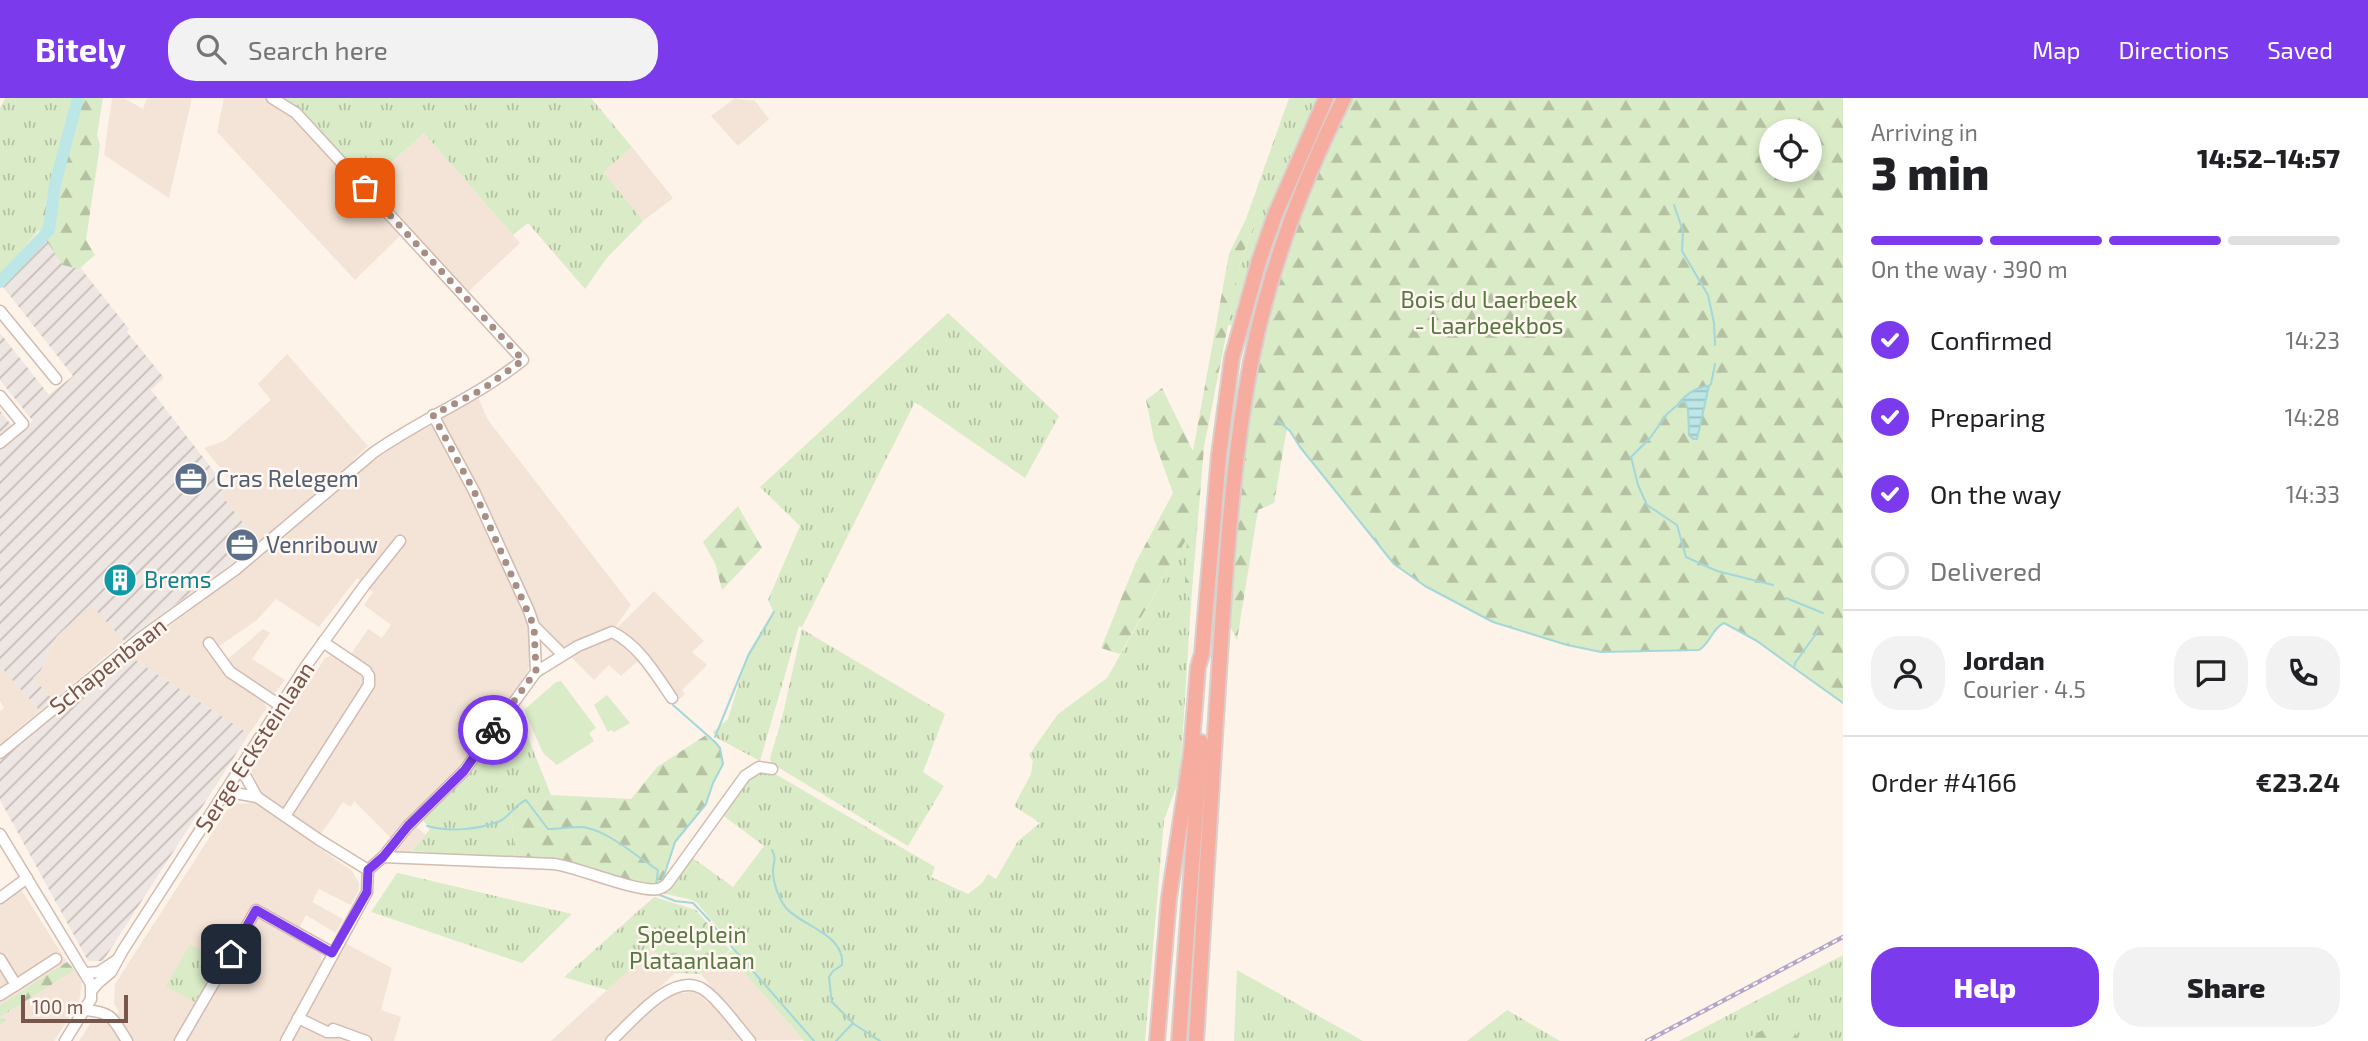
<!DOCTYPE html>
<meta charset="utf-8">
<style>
body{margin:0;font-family:"Exo 2",sans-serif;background:#f2f2f2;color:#202124;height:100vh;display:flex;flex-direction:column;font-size:26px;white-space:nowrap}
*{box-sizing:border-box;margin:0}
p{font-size:23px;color:#757577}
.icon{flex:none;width:38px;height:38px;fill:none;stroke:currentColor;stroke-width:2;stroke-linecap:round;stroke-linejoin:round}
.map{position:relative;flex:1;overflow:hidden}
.side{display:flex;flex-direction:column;background:#fff;width:525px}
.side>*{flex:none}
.controls{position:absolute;left:1759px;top:21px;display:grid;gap:14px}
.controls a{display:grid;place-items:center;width:63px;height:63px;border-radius:50%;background:#fff;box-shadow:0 4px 10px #0003;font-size:35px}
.scale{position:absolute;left:21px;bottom:18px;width:107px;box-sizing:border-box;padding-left:7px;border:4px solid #78564c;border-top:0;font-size:19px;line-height:24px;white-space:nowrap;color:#78564c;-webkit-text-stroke:5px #fff7f0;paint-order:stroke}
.pin{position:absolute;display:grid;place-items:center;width:60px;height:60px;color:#fff;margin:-30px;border-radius:14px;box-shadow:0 4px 10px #0006}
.courier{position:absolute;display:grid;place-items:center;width:70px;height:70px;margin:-35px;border:5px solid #7c3aed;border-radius:50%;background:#fff;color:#222;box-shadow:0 2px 9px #0007}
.summary em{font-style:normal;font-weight:800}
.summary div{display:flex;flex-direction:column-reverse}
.summary{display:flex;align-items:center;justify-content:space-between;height:119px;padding:0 28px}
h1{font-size:46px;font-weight:800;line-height:52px}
.bar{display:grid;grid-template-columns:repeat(4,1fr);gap:10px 7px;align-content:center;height:84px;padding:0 28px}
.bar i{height:9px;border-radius:5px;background:#e0e0e0}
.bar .active{background:#7c3aed}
.bar p{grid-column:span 4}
.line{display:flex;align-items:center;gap:18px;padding:0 28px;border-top:2px solid #e0e0e0}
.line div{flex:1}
.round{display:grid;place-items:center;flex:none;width:74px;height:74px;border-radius:28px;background:#f2f2f2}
ol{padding:0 28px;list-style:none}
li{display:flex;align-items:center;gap:21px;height:77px}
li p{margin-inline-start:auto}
li .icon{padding:7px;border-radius:50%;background:#7c3aed;color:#fff;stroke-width:4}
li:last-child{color:#757577}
li i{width:38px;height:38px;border:4px solid #e0e0e0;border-radius:50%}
.action{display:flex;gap:14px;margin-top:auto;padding:14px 28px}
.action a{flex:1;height:80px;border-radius:28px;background:#7c3aed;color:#fff;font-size:28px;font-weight:800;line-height:80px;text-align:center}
.action a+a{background:#f2f2f2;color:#202124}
header{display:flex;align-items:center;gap:42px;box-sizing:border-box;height:98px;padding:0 35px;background:#7c3aed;color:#fff}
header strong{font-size:33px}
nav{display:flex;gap:38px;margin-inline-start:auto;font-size:24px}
.search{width:490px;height:63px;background:#f2f2f2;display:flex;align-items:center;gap:18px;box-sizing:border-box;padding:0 24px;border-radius:28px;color:#757577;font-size:26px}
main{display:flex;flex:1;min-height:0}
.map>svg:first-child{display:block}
.residential{fill:#f4e4d7}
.industrial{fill:url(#industrial-furrows)}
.grass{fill:url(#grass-tufts)}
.forest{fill:url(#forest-firs);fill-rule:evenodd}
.park{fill:url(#park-crowns)}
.pitch{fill:#daebc7}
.water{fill:url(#water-rules);stroke:#a3d7d9;stroke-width:2}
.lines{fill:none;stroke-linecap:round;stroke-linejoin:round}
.stream{stroke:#a3d7d9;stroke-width:2}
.river{stroke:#bde6e7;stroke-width:12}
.minor-casing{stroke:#d2bbb1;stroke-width:13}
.highway-casing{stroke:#d9d0cd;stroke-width:18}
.minor{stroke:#fff;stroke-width:10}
.highway{stroke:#f6ada0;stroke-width:14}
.rail-casing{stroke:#b4a6c8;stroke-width:4.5}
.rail{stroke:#fff7f0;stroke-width:2;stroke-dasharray:5;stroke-linecap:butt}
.done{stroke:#a78d83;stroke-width:7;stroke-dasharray:0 12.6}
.route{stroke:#7c3aed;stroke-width:9}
.labels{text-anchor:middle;stroke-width:5;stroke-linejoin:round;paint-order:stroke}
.park-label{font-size:23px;fill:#577841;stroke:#fff7f0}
.service-label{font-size:23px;fill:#4e5e75;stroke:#fff7f0;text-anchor:start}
.culture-label{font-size:23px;fill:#0d838f;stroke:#fff7f0;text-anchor:start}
.street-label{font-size:23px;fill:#78564c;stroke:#fff7f0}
</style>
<header>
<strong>Bitely</strong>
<div class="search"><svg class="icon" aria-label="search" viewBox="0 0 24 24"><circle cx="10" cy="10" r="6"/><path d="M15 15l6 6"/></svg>Search here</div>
<nav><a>Map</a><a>Directions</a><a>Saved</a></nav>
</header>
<main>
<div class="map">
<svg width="1843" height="943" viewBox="0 0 1843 943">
<defs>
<pattern id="industrial-furrows" width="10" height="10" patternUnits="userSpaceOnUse" patternTransform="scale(1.75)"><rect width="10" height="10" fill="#eee6e2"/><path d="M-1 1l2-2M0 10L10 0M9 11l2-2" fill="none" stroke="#c6bdb9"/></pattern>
<pattern id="grass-tufts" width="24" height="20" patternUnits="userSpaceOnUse" patternTransform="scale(1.75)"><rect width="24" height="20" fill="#daebc7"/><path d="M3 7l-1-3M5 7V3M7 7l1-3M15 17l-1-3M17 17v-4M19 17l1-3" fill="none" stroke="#b6c1a4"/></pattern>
<pattern id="forest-firs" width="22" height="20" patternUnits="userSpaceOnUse" patternTransform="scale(1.75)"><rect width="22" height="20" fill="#daebc7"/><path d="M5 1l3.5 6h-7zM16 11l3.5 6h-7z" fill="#b6c1a4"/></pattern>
<pattern id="park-crowns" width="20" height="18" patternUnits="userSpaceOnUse" patternTransform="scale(1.75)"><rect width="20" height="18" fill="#daebc7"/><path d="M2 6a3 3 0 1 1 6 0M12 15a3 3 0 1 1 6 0" fill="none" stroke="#b6c1a4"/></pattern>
<pattern id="water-rules" width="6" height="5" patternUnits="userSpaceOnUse" patternTransform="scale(1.75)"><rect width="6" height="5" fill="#bde6e7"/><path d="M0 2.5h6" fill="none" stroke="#9ebdbd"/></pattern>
</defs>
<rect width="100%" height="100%" fill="#fdf3e9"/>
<g class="residential">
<path d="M 112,0 L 124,0 L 143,11 L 147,0 L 192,0 L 169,100 L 104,57 Z"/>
<path d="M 224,0 L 265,0 L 279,6 L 292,14 L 363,91 L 424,35 L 520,145 L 469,193 L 452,179 L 407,131 L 355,182 L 217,34 Z"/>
<path d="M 735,0 L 755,3 L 769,21 L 738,48 L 711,18 Z"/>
<path d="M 632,49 L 673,100 L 643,123 L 602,74 Z"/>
<path d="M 287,256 L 368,348 L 353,362 L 360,373 L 404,341 L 440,323 L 440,320 L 478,299 L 488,322 L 631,507 L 610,536 L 638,563 L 621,578 L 609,567 L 594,582 L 569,557 L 575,546 L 560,549 L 538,528 L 534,518 L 526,526 L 532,540 L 531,563 L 524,583 L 495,618 L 457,674 L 455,674 L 401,731 L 410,733 L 416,728 L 425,737 L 410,755 L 396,756 L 392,752 L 399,731 L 391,740 L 354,703 L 351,709 L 343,704 L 321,736 L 317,734 L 310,743 L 352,773 L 359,785 L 359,792 L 351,807 L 319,791 L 312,804 L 343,821 L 336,835 L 306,817 L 299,830 L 288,824 L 283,834 L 321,855 L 321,862 L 332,868 L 345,845 L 392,870 L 381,912 L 401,919 L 394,943 L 79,943 L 92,923 L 108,922 L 119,915 L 114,905 L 115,886 L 231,706 L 255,705 L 262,694 L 251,673 L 325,560 L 332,557 L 349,567 L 355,559 L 351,556 L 368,531 L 382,540 L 391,527 L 364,507 L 373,494 L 357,480 L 319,529 L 276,501 L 257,522 L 219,548 L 228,561 L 263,531 L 270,535 L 252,561 L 285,582 L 275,595 L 269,593 L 263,602 L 267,610 L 249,636 L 129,558 L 242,474 L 278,444 L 269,434 L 258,444 L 220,395 L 232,384 L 204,350 L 224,343 L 271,302 L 258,286 Z"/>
<path d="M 654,493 L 704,543 L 692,554 L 707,567 L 682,592 L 685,596 L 677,603 L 635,549 L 616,531 Z"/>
<path d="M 90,508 L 93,508 L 124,543 L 53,602 L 32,580 L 41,572 L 57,538 Z"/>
<path d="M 0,568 L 40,613 L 0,646 L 0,613 L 4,610 L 0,603 Z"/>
<path d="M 17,785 L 67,864 L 0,907 L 0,796 Z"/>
<path d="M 652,851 L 675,875 L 655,894 L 662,905 L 675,895 L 695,894 L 712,908 L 720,900 L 701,876 L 727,855 L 803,942 L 551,943 Z"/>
<path d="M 75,872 L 82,884 L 79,904 L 54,943 L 0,943 L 0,927 L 5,923 L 0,919 Z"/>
</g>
<g class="industrial">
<path d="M 46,137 L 79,168 L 129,231 L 127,234 L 164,280 L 151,292 L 226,389 L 220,395 L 258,444 L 226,470 L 124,543 L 93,509 L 90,508 L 57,538 L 41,572 L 33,580 L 53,602 L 40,613 L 0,568 L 0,313 L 13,329 L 9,343 L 33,323 L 0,282 L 0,235 L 49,297 L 73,278 L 0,185 Z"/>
<path d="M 129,558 L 249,636 L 103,863 L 88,863 L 0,702 L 0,663 L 111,570 L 128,560 Z"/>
</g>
<g class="grass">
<path d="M 5,0 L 73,0 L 39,132 L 0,178 L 0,10 Z"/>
<path d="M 281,0 L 591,0 L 632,49 L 603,74 L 643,123 L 606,161 L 585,191 L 528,125 L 513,137 L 424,35 L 367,87 L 303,13 Z"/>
<path d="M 1289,0 L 1318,0 C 1282,72 1252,149 1232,227 L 1228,227 L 1241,161 L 1255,125 L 1246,121 Z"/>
<path d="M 948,215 L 1059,318 L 1025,380 L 915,304 L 802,529 L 799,528 L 760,663 L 717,640 L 713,634 L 728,621 L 748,555 L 773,513 L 768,502 L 800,428 L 760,389 Z"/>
<path d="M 1188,438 L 1185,484 L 1191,505 L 1180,679 L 1164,722 L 1145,943 L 804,943 L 727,855 L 735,850 L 697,805 L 692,802 L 662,795 L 690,758 L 733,789 L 764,748 L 721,716 L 753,674 L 770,673 L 935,769 L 931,779 L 968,796 L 982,785 L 988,776 L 996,781 L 1018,743 L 1040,725 L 1014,708 L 1031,676 L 1033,663 L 1029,657 L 1058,616 L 1107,580 Z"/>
<path d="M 802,531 L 945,616 L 923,674 L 944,688 L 908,748 L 771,665 L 770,660 L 782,620 Z"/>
<path d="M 517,612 L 551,697 L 511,713 L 515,761 L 412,753 L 430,731 L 422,721 L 466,678 L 509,619 Z"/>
<path d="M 397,775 L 398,775 L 572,816 L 522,865 L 371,814 Z"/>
<path d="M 654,799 L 696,812 L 607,892 L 564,879 Z"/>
<path d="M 190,846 L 219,862 L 195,904 L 166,888 Z"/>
<path d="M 1843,857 L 1843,943 L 1679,943 Z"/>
<path d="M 1237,872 L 1363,943 L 1234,943 Z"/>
<path d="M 1507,912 L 1560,943 L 1467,943 Z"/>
</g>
<g class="forest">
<path d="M 73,0 L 103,0 L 97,37 L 100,47 L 86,142 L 95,157 L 79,171 L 63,167 L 39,132 Z"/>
<path d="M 1352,0 L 1843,0 L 1843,605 L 1757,543 L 1724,525 C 1712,530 1711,545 1699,552 L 1601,554 L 1567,547 L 1493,524 L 1425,488 L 1394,466 L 1300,349 L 1287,330 L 1274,405 L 1258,412 L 1237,542 L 1229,526 C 1237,439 1243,352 1258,266 C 1275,174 1310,83 1352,0 ZM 1771,33 L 1810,33 L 1810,72 L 1771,72 ZM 1709,293 L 1698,331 L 1689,337 L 1688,312 L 1685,304 Z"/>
<path d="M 1246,121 L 1255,124 L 1241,161 L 1204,349 L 1191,505 L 1185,484 L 1187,440 L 1120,556 L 1101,550 L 1136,464 L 1173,395 L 1154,342 L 1146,302 L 1162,290 L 1193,353 L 1229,156 Z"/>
<path d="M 738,408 L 762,450 L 722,492 L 715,465 L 703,444 Z"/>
<path d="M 706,637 L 720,650 L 723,666 L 713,685 L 706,706 L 675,744 L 661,788 L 657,790 L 515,761 L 511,713 L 551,697 L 631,701 L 657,669 Z"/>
<path d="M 67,864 L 75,872 L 0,919 L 6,923 L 0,927 L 0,907 Z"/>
<path d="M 1780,923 L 1790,924 L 1799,943 L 1742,943 Z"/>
</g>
<path class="park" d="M 696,812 L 730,852 L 701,876 L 675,875 L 652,851 Z"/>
<g class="pitch">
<path d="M 561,583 L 596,630 L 589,635 L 594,643 L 557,667 L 543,655 L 524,612 L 556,584 Z"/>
<path d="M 607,597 L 630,625 L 614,634 L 611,632 L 608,634 L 594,607 Z"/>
</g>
<path class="water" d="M 1709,288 L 1697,341 L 1693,341 L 1689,337 L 1688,312 L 1685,304 L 1679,305 C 1687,295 1698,289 1709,288 Z"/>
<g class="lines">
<g class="stream">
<path d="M 1674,107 L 1683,133 L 1682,153 L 1708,197 L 1714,225 L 1715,247"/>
<path d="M 1707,289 L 1711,286 L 1715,266"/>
<path d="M 1681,304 L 1667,316 L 1650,340 L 1631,359 L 1638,387 L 1647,407 L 1677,427 L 1686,459 L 1717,473 L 1773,487"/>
<path d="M 1277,322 L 1290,333 L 1300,349 L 1394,466 L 1425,488 L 1493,524 L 1567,547 L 1601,554 L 1699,552 C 1711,545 1712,530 1724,525 L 1757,543 L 1794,570"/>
<path d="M 1786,500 L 1823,515"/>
<path d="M 1818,533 L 1795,565 L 1794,570 L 1843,605"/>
<path d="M 715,639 L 748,558 L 774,514"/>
<path d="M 427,728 C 449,734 478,732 500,723 C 510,718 516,706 526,702 L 548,731 C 558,731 570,729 581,729 C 607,731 635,758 658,772 L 656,787"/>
<path d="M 772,752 C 777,760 773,765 773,773 C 773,785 779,801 786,810 C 803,829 845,836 842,867 L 833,873 L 829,879 L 831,898 L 832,904 L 853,925 L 836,943"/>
<path d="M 663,781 L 675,744 L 706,706 L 713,685 L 723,666 L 720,650 L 715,644 L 673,607"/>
<path d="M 657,796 L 675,803 L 693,805 L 710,823"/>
<path d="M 712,826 L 814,943"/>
<path d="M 854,926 L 880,943"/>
</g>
<path class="river" d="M 0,184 L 49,132 L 55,86 L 78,0"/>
<defs>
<g id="minor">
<path d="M 0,213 L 56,281"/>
<path d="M 0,298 L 23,326 L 0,345"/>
<path d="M 433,317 L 474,393 L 529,513 L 534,528 L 536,574"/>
<path d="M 534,528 L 562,556"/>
<path d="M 209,545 L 230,574 L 281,608"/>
<path d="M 0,655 L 139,541 L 235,472 L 373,355 C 421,321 477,299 523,262 L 296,15 L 272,0"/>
<path d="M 239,674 L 246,679 L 257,699"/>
<path d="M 228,691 L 235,695 L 257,699 L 318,741 L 368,772"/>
<path d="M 285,718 L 369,587 L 369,578 L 366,573 L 323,544"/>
<path d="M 0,736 L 91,886 L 91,901 L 65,943"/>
<path d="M 383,759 L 554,766 C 578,769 638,795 658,791 C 662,790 663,789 667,786 L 745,678 L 759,669 L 772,671"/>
<path d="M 0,800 L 27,780"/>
<path d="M 0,861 L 16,887 L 0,897"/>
<path d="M 86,875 L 99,874 L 117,862"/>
<path d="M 16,887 L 56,861"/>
<path d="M 92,892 L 98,885 L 111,874 L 123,852 L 306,568 L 364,488 L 400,443"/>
<path d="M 85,912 C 113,914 113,921 127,943"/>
<path d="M 298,920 L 327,934 L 337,934"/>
<path d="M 333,931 L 366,943"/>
<path d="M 180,943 L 256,812 L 333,855"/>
<path d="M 286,943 L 367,794 L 368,772 L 383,759 L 408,728 L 464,673 L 536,574 L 578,548 L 612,534 C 639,547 656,577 672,600"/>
<path d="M 611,943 C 632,924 671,874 701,890 C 717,899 737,928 750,943"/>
</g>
<g id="highway">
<path d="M 1157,943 L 1169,800 L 1191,655 L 1198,569 L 1202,556 L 1219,357 L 1232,260 L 1259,163 L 1275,117 L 1326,0"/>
<path d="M 1179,943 L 1201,644"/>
<path d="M 1196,943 C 1204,825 1211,707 1218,589 C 1225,481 1231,371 1251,264 C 1269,172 1303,83 1344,0"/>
</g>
</defs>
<use href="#minor" class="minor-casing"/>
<use href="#highway" class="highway-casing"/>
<use href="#minor" class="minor"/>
<use href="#highway" class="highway"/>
<defs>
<path id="rail" d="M 1647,943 L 1843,839"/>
</defs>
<use href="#rail" class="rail-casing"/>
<use href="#rail" class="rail"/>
</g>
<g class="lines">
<path class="done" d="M 365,90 L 523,262 L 483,291 L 433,317 L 474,393 L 534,528 L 536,573 L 493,632"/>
<path class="route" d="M 231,856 L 256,812 L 332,855 L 367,794 L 368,772 L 383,759 L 408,728 L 464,673 L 493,632"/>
</g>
<defs>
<symbol id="office-disc" viewBox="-11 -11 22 22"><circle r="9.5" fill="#5c6f8a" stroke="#fff7f0"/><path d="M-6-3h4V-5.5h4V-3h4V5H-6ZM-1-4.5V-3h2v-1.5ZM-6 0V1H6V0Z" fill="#fff"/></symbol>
<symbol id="building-disc" viewBox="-11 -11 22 22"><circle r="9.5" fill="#0f9aa8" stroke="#fff7f0"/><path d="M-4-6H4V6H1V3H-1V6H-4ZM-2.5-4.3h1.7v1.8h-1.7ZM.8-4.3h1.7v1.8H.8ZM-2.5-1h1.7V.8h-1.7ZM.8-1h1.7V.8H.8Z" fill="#fff"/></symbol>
</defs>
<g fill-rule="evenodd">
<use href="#office-disc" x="172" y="362" width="38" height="38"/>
<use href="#office-disc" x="223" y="428" width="38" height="38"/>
<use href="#building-disc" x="101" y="463" width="38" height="38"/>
</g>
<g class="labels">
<g class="park-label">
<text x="1489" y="210">Bois du Laerbeek<tspan x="1489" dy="26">- Laarbeekbos</tspan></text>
<text x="692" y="845">Speelplein<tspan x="692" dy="26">Plataanlaan</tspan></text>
</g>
<g class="service-label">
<text x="216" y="389">Cras Relegem</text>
<text x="266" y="455">Venribouw</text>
</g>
<g class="culture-label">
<text x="144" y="490">Brems</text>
</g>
<g class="street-label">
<text transform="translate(108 568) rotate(-38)" y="8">Schapenbaan</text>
<text transform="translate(255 649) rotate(-57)" y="8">Serge Ecksteinlaan</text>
</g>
</g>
</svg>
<div class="controls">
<a><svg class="icon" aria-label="locate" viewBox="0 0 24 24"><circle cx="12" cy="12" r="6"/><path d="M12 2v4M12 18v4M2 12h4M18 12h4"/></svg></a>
</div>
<div class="scale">100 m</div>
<div class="pin" style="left:365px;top:90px;background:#ea580c"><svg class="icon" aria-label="bag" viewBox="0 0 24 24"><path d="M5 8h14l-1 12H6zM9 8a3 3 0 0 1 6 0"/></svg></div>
<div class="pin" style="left:231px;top:856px;background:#1f2937"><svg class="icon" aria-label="home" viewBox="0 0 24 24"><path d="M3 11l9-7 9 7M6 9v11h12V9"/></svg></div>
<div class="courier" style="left:493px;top:632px"><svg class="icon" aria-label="bike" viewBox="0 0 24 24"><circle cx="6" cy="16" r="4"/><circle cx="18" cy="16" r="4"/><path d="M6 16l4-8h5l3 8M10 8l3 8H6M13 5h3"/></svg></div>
</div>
<section class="side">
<div class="summary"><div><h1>3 min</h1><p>Arriving in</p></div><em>14:52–14:57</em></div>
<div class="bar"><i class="active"></i><i class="active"></i><i class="active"></i><i></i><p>On the way · 390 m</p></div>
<ol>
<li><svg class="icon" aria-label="check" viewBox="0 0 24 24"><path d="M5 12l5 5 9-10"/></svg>Confirmed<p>14:23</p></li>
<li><svg class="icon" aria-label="check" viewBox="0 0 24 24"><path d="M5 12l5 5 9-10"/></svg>Preparing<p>14:28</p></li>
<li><svg class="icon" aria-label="check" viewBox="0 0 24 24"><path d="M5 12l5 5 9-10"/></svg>On the way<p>14:33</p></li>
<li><i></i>Delivered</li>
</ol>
<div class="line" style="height:126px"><a class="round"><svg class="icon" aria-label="person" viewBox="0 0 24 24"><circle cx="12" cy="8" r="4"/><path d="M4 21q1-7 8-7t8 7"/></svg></a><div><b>Jordan</b><p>Courier · 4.5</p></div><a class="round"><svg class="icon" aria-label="chat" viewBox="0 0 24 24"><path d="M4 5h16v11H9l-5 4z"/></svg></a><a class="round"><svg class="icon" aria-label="phone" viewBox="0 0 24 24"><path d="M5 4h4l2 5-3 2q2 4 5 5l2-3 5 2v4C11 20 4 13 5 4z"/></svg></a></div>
<div class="line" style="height:91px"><div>Order #4166</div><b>€23.24</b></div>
<div class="action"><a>Help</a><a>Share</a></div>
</section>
</main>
